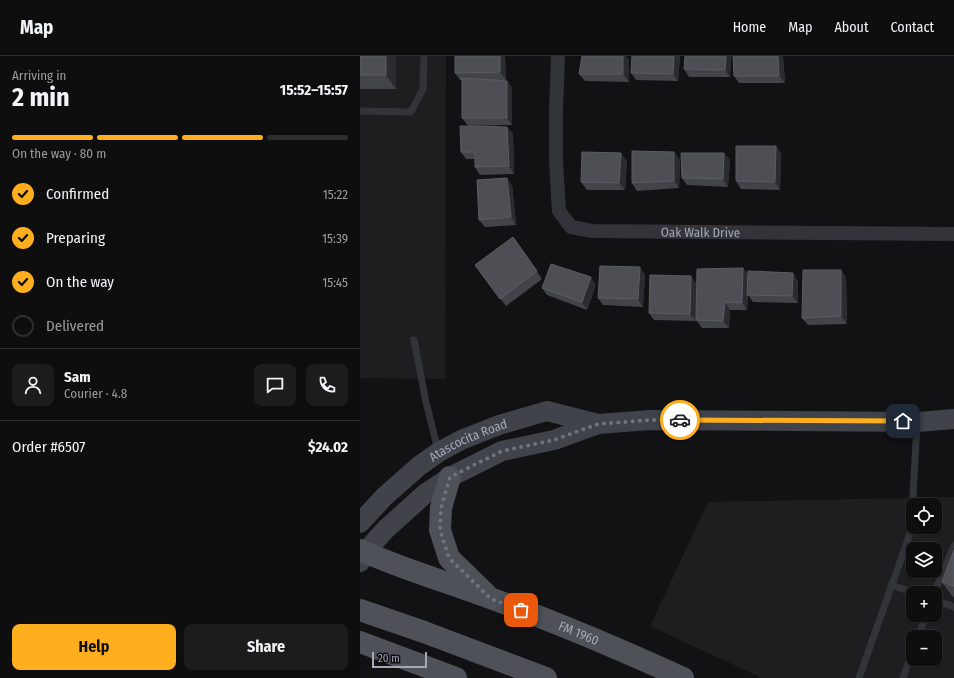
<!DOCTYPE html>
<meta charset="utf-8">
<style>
body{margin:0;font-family:"Fira Sans Condensed",sans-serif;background:#1c1c1d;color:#f1f3f6;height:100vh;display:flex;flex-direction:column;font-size:15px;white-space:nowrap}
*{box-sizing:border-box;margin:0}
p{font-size:13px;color:#9b9c9e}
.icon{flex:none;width:22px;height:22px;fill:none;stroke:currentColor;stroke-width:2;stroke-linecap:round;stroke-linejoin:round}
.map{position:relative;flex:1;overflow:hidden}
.drawer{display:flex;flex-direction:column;background:#0e0e0f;width:360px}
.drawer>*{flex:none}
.buttons{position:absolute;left:546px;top:442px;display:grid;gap:8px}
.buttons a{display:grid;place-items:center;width:36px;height:36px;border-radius:8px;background:#0e0e0f;box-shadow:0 1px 3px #0004,0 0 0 1px #2e2e2f;font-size:20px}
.scale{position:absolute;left:12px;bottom:10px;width:55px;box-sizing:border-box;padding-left:4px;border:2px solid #a2a8b5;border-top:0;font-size:11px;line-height:14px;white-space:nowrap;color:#a2a8b5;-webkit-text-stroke:3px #0d0d0f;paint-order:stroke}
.pin{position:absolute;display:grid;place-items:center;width:34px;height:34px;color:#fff;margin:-17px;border-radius:8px;box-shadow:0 2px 6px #0006}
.courier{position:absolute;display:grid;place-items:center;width:40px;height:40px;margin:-20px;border:3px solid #ffaf1e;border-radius:50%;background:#fff;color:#222;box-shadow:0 1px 5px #0007}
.head em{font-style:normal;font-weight:700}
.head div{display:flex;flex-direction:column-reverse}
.head{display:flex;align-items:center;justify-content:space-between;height:68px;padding:0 12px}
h1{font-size:26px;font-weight:700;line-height:30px}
.bar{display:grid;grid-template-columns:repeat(4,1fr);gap:6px 4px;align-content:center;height:48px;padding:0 12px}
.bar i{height:5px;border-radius:3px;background:#2e2e2f}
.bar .selected{background:#ffaf1e}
.bar p{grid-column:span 4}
.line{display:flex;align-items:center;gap:10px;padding:0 12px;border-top:1px solid #2e2e2f}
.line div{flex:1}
.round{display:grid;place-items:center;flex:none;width:42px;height:42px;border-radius:8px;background:#1c1c1d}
ol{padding:0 12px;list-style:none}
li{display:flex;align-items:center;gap:12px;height:44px}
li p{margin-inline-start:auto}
li .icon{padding:4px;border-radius:50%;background:#ffaf1e;color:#111;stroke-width:4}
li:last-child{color:#9b9c9e}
li i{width:22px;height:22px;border:2px solid #2e2e2f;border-radius:50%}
.primary-button{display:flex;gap:8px;margin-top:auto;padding:8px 12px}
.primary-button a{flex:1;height:46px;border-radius:8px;background:#ffaf1e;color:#111;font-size:16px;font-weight:700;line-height:46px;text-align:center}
.primary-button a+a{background:#1c1c1d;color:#f1f3f6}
header{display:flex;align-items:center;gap:24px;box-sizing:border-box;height:56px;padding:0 20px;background:#0e0e0f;border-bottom:1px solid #2e2e2f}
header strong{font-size:19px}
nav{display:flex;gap:22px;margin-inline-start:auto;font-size:14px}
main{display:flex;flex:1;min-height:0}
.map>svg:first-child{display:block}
.built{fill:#1e1e21;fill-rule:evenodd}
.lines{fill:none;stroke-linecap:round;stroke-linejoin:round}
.service{stroke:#323439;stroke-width:7}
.minor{stroke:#323439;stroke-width:14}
.secondary{stroke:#404349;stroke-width:20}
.primary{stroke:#4e5158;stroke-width:22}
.wall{fill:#434449}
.shaded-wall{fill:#2b2c2f}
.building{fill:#4d4f55;stroke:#5b5d64}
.done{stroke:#70747d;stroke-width:4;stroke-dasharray:0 7.2}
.route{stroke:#ffaf1e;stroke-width:5}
.labels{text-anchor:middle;stroke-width:3;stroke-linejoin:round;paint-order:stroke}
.street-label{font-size:13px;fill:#a2a8b5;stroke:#0d0d0f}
</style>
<header>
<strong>Map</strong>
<nav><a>Home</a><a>Map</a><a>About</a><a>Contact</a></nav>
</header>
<main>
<section class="drawer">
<div class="head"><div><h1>2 min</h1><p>Arriving in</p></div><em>15:52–15:57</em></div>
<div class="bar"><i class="selected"></i><i class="selected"></i><i class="selected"></i><i></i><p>On the way · 80 m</p></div>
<ol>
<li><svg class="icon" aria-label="check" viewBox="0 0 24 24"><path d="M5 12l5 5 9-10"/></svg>Confirmed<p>15:22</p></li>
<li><svg class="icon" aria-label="check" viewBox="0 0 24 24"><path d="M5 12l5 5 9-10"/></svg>Preparing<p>15:39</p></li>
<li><svg class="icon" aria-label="check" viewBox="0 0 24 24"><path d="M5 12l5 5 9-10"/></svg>On the way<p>15:45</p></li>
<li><i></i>Delivered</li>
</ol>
<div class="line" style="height:72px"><a class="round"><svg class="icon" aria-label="person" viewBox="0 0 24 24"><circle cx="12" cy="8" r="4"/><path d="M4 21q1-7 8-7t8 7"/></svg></a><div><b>Sam</b><p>Courier · 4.8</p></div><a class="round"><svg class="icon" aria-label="chat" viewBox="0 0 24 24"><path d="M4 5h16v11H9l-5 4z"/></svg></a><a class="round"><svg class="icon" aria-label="phone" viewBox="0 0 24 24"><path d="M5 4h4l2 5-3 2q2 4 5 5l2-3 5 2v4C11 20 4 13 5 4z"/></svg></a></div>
<div class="line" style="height:52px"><div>Order #6507</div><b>$24.02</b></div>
<div class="primary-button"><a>Help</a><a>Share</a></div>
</section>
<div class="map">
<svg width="594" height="622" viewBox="0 0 594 622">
<rect width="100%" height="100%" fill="#121214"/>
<g class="built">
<path d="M 0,0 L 86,0 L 85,323 L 0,322 Z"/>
<path d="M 594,441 L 594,622 L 402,622 L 290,570 L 348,446 ZM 553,449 L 575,449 L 575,471 L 553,471 ZM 553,493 L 575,493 L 575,515 L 553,515 ZM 553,537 L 575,537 L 575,559 L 553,559 ZM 553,581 L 575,581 L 575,603 L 553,603 Z"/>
</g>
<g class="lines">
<g class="service">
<path d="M 0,55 L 51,56 L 63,33 L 64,0"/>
<path d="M 54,284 L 66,346 L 78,394"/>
<path d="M 531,529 L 555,537"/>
<path d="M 574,537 L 594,490"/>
<path d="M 575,544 L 594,551"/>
<path d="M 558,581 L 566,559"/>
<path d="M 499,622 L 551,475 L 557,368"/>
<path d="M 543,622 L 553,594"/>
</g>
<path class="minor" id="s1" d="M 198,0 L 196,52 L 196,105 L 199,155 L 211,171 L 232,175 L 594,178"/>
<g class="secondary">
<path id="s2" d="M 0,467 L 24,441 L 59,410 L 79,396 L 101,384 L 139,369 L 187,355 L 238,368"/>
<path d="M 0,506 L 5,496 L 26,473 L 66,437 L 90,421 L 142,395 L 194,384 L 238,368 L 290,364 L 558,366 L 594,363"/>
</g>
<g class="primary">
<path d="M 90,421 L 81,452 L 80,474 L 89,502 L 126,538"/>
<path id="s3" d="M 0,494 C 42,513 87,526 130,542 C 196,566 260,593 323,622"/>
<path d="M 0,554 L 64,576 L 186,622"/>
<path d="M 0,586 L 96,622"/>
</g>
</g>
<g class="wall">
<rect x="0" y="0" width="36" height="33"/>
<path d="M 95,0 L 145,0 L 146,24 L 132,24 L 147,25 L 152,32 L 152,69 L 108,70 L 102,62 L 102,24 L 100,24 L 95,17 Z"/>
<path d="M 272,0 L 320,0 L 318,25 L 276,24 L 271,17 Z"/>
<path d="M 371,0 L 370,21 L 329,21 L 324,13 Z"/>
<path d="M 373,0 L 423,0 L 425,27 L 379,27 L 374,20 Z"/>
<path d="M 269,4 L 269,26 L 225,25 L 219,18 Z"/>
<path d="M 147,71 L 153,78 L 154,118 L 120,119 L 115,111 L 115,103 L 106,103 L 101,96 Z"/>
<path d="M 416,90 L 421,97 L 420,134 L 381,133 L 376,125 Z"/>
<path d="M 320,103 L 319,132 L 277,135 L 272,127 Z"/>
<path d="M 370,104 L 368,131 L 327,129 L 322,122 Z"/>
<path d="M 267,105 L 265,134 L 227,134 L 221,126 Z"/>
<path d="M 152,129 L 156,169 L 125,171 L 119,164 Z"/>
<path d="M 153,181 L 182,223 L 146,250 L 120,216 Z"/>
<path d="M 383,212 L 388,219 L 433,217 L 438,225 L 438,247 L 393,246 L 388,239 L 387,254 L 370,254 L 369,272 L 342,272 L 336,264 Z"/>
<path d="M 285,219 L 283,251 L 243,249 L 238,242 Z"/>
<path d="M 486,221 L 487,268 L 448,269 L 442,262 Z"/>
<path d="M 336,227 L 336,265 L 294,264 L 289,257 Z"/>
<path d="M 236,229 L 227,254 L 187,239 L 182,232 Z"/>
<path d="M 594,494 L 594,541 L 592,540 L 582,526 Z"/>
</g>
<g class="shaded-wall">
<path d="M 26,0 L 36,0 L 36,33 L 26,19 Z"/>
<path d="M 140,0 L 145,0 L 146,24 L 140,16 Z"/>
<path d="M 263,0 L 266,0 L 269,4 L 269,26 L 263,18 Z"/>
<path d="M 314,0 L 320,0 L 318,25 L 313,18 Z"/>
<path d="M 366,0 L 371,0 L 370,21 L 365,14 Z"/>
<path d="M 418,0 L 423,0 L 425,27 L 419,20 Z"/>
<path d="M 147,25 L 152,32 L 152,69 L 147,62 Z"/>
<path d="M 147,71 L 153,78 L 154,118 L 149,110 Z"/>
<path d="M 416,90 L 421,97 L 420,134 L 415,126 Z"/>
<path d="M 314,96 L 320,103 L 319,132 L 314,125 Z"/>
<path d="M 261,97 L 267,105 L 265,134 L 259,127 Z"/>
<path d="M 364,97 L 370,104 L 368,131 L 363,123 Z"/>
<path d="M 147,122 L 152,129 L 156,169 L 151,161 Z"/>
<path d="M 280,211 L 285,219 L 283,251 L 278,243 Z"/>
<path d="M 383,212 L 388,220 L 387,254 L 382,247 Z"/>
<path d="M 481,214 L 486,221 L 487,268 L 481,260 Z"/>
<path d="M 433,217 L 438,225 L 438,247 L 432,240 Z"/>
<path d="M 331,220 L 336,227 L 336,265 L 330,258 Z"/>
<path d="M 231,221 L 236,229 L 227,254 L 222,246 Z"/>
<path d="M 365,246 L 370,254 L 369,272 L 363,265 Z"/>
</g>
<g class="building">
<rect x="0" y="0" width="26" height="19"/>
<path d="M 95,0 L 140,0 L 140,16 L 95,17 Z"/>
<path d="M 222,0 L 263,0 L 263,18 L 219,18 Z"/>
<path d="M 272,0 L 314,0 L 313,18 L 271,17 Z"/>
<path d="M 325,0 L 366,0 L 365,14 L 324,13 Z"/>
<path d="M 373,0 L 418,0 L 419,20 L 374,20 Z"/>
<path d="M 102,22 L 147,25 L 147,62 L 102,62 Z"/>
<path d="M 100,70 L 147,71 L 149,110 L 115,111 L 115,96 L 101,96 Z"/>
<path d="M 376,90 L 416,90 L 415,126 L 376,125 Z"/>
<path d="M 272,95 L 314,96 L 314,125 L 272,127 Z"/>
<path d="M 222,96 L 261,97 L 259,127 L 221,126 Z"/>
<path d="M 321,97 L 364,97 L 363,123 L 322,122 Z"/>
<path d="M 147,122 L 151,161 L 119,164 L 117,124 Z"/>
<path d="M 153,181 L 177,215 L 140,243 L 115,209 Z"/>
<path d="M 191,208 L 231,221 L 222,246 L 182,232 Z"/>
<path d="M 240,210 L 280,211 L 278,243 L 238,242 Z"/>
<path d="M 383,212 L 382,247 L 365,246 L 363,265 L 336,264 L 337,213 Z"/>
<path d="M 443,214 L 481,214 L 481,260 L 442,262 Z"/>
<path d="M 388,215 L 433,217 L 432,240 L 387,239 Z"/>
<path d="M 290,219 L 331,220 L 330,258 L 289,257 Z"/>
<path d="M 594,494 L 594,530 L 582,526 Z"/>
</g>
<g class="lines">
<path class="done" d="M 161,554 L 131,543 L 89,502 L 80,474 L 81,452 L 90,421 L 142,395 L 194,384 L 238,368 L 290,364 L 320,364"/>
<path class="route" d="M 320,364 L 543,365"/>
</g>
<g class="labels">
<g class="street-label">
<text dy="5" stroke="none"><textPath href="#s1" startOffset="305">Oak Walk Drive</textPath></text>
<text dy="5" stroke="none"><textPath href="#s2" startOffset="138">Atascocita Road</textPath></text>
<text dy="5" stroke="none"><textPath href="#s3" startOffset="234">FM 1960</textPath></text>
</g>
</g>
</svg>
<div class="buttons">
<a><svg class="icon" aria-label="locate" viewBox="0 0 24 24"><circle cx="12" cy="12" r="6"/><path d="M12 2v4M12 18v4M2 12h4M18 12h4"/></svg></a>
<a><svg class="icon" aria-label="layers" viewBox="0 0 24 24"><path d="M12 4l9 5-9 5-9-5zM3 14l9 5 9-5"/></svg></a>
<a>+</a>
<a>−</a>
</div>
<div class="scale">20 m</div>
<div class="pin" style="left:161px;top:554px;background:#ea580c"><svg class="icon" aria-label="bag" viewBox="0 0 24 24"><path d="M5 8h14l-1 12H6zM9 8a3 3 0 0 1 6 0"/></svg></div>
<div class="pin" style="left:543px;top:365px;background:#1f2937"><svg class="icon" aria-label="home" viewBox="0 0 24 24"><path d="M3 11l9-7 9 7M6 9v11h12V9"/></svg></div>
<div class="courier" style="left:320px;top:364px"><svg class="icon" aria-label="car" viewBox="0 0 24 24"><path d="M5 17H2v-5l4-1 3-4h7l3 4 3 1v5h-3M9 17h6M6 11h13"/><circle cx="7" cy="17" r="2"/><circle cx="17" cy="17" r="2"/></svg></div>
</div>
</main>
